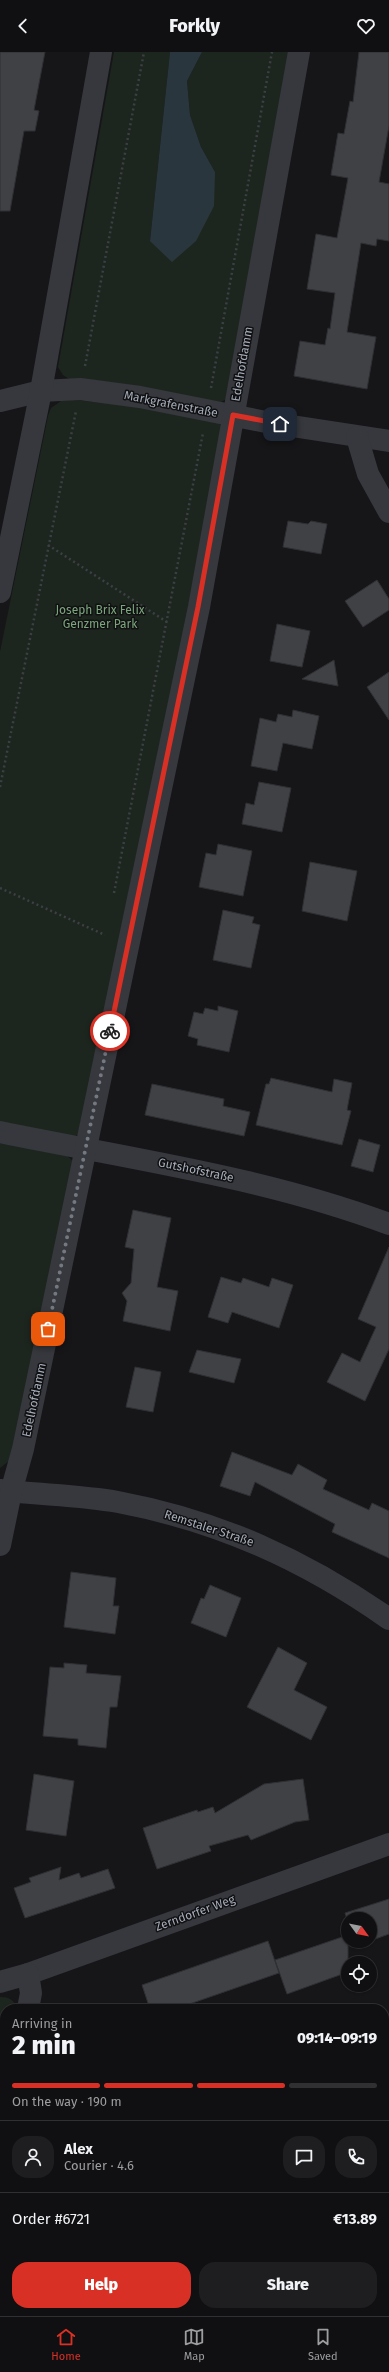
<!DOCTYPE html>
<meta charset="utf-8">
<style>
body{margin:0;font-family:"Fira Sans",sans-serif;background:#1e1e20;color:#f1f3f6;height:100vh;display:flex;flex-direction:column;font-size:15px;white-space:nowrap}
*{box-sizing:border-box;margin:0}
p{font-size:13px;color:#9c9d9f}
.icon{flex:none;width:22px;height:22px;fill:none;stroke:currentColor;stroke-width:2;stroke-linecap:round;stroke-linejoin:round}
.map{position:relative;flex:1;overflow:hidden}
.side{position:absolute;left:0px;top:1952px;width:389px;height:312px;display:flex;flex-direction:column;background:#101012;border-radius:16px 16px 0 0;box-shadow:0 1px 3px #0004,0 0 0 1px #303032}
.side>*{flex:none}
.needle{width:26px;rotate:123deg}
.tools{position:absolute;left:341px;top:1860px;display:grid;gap:8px}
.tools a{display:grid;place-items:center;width:36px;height:36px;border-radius:50%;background:#101012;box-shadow:0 1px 3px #0004,0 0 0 1px #303032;font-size:20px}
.pin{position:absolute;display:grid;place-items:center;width:34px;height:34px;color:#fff;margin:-17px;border-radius:8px;box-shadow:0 2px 6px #0006}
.courier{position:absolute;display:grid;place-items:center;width:40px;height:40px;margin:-20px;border:3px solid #d93025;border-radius:50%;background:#fff;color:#222;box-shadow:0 1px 5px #0007}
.summary em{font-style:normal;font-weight:800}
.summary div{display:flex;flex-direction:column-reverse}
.summary{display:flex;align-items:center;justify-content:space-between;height:68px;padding:0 12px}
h1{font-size:26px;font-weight:800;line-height:30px}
.bar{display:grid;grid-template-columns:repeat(4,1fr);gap:6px 4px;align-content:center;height:48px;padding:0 12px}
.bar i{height:5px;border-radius:3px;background:#303032}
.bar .selected{background:#d93025}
.bar p{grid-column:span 4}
.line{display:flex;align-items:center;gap:10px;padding:0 12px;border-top:1px solid #303032}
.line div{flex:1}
.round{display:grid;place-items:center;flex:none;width:42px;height:42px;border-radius:16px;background:#1e1e20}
.cta{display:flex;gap:8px;margin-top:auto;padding:8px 12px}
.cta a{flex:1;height:46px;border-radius:16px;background:#d93025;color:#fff;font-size:16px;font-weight:800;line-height:46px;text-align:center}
.cta a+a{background:#1e1e20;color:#f1f3f6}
header{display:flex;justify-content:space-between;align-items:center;height:52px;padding:0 12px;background:#101012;font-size:18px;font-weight:800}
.tabs{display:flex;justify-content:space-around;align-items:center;height:56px;border-top:1px solid #303032;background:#101012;font-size:11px;color:#9c9d9f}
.tabs a{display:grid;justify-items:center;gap:2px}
.tabs .selected{color:#d93025}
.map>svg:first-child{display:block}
.green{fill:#1d261e}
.water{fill:#2a363d}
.building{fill:#404145;stroke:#2f3034}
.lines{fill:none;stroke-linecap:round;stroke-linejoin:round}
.path{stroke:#3c3f44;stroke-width:2.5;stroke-dasharray:2 3;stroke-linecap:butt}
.minor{stroke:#36383d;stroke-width:22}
.done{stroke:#747881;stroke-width:4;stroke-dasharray:0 7.2}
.route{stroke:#d93025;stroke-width:5}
.labels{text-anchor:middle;stroke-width:3;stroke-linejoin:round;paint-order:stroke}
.street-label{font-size:12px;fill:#a6adb9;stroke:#111113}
.park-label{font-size:12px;fill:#7ba67c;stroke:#111113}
</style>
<header><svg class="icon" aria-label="back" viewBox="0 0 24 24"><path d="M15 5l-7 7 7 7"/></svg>Forkly<svg class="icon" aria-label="heart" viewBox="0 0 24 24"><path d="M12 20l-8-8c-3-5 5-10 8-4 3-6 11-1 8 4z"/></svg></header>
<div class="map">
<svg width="389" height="2264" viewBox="0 0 389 2264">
<rect width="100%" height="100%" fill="#161618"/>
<g class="green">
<path d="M 114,0 L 170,0 L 150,189 L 215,120 L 201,95 L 190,63 L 187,29 L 202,0 L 294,0 L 227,347 L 221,350 L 69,327 L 63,323 L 58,315 Z"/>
<path d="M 64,347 L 148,355 L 219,371 L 223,376 L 225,384 L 79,1082 L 73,1085 L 0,1072 L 0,600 L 48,364 L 51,356 Z"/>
<path d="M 0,1089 L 66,1103 L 73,1109 L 14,1405 L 0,1416 Z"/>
<path d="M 0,1945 C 10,1945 14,1948 17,1957 L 5,1957 L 5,2014 L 0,2031 Z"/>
</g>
<path class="water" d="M 170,0 L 202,0 L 187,29 L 190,63 L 201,95 L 215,120 L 214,154 L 196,189 L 172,210 L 150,189 Z"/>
<g class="building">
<path d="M 0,0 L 45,0 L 34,58 L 39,59 L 35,79 L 24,79 L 10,159 L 0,159 Z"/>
<path d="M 359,0 L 389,0 L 389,74 L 379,130 L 389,132 L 389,189 L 377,187 L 376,194 L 361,191 L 347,280 L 376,285 L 367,337 L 294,324 L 300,289 L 325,293 L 328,276 L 330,277 L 335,241 L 307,237 L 316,182 L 337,186 L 348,126 L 331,123 L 338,81 L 344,82 L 350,49 L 353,50 Z"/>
<path d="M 288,469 L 308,472 L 311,469 L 327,472 L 321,502 L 283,495 Z"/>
<path d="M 377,528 L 389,547 L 389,558 L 363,575 L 345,549 Z"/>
<path d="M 277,572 L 310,579 L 302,615 L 270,609 Z"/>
<path d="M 334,608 L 338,634 L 302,627 Z"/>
<path d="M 389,620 L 389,668 L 367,635 Z"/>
<path d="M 293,658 L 319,664 L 312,697 L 283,691 L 277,719 L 251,714 L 260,666 L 276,670 L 278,662 L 292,665 Z"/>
<path d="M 259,730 L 291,736 L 282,780 L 242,772 L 246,751 L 254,753 Z"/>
<path d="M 218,792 L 252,799 L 243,844 L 199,835 L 206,801 L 216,803 Z"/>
<path d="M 310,810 L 357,819 L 347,869 L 302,859 Z"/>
<path d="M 223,858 L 254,865 L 252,871 L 260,873 L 251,916 L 213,908 Z"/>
<path d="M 218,954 L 238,959 L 229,1000 L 197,993 L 198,987 L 188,984 L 194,960 L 203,962 L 205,956 L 218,959 Z"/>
<path d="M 271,1026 L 332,1040 L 334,1027 L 352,1031 L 347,1058 L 351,1059 L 342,1093 L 256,1073 L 266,1032 L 269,1032 Z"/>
<path d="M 152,1032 L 224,1047 L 223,1054 L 250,1060 L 244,1084 L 145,1063 Z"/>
<path d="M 359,1087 L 380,1093 L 373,1120 L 351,1114 Z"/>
<path d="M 133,1158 L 171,1166 L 157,1235 L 178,1239 L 170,1279 L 123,1269 L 127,1249 L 122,1241 L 131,1231 L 134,1197 L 125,1195 Z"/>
<path d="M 389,1195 L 389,1297 L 365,1349 L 327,1330 L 342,1301 L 360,1310 L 376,1275 L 358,1267 Z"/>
<path d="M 221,1225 L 241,1231 L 243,1226 L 269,1235 L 272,1226 L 293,1233 L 279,1276 L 232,1260 L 228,1271 L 208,1265 Z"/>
<path d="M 197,1298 L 241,1307 L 234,1331 L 189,1320 Z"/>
<path d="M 135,1315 L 161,1320 L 153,1360 L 126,1355 Z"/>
<path d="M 232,1400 L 292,1423 L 298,1412 L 327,1428 L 323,1437 L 369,1458 L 372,1451 L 389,1459 L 389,1506 L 332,1480 L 335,1472 L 255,1430 L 250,1444 L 220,1434 Z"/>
<path d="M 71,1520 L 116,1526 L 113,1554 L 119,1554 L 115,1582 L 64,1575 Z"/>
<path d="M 210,1533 L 241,1546 L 226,1585 L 191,1571 L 201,1546 L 204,1547 Z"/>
<path d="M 278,1595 L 307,1611 L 294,1638 L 327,1655 L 311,1688 L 247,1655 Z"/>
<path d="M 64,1611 L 87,1613 L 86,1621 L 121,1624 L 117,1655 L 110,1655 L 106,1696 L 78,1693 L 78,1687 L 43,1684 L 50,1615 L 64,1616 Z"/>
<path d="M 34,1722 L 74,1729 L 66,1784 L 26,1778 Z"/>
<path d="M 303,1727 L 309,1768 L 295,1770 L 251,1788 L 248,1783 L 209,1794 L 211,1799 L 157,1817 L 143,1776 L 197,1758 L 198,1760 L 213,1755 L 215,1761 L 264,1732 Z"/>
<path d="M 61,1815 L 59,1828 L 79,1821 L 81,1826 L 108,1817 L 115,1836 L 25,1866 L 14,1836 L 31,1830 L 29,1826 Z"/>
<path d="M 389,1847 L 389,1882 L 370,1889 L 370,1867 L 348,1867 L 348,1870 L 345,1861 Z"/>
<path d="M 348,1883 L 348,1920 L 287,1942 L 275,1908 Z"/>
<path d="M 268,1889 L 279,1921 L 175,1957 L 150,1957 L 142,1933 Z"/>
<path d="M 355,1889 L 370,1889 L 357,1893 Z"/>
</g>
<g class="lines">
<g class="path">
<path d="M 85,314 L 144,0"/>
<path d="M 211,336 L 272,0"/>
<path d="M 48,493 L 167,570"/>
<path d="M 0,735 L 76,359"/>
<path d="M 0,836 L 105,883"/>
<path d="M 114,841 L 203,381"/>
<path d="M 0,2009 L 5,2006"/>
</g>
<g class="minor">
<path d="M 0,349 L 41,339 L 80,337 L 140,345 L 266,370 L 389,389"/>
<path d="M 357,385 L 368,422 L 389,460"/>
<path d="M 0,540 L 41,339 L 101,0"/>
<path d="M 0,1080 C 131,1107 263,1125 389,1172"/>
<path d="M 0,1438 C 39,1443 79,1443 118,1450 C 219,1469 305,1508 389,1567"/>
<path d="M 0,1493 L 11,1440 L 23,1397 L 199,555 L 299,0"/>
<path d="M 0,1930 L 28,1922 L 389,1792"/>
<path d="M 28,1957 L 31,1941 L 28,1922"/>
<path d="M 0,2055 L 5,2038"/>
</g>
</g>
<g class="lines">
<path class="done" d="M 48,1277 L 110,979"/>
<path class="route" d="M 110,979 L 198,555 L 233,363 L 280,372"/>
</g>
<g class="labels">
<g class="street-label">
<text transform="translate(242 312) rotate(-80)" y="4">Edelhofdamm</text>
<text transform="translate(171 352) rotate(11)" y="4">Markgrafenstraße</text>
<text transform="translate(196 1118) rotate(12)" y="4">Gutshofstraße</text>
<text transform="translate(34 1348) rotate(-78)" y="4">Edelhofdamm</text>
<text transform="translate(209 1476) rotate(18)" y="4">Remstaler Straße</text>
<text transform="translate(195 1861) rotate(-20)" y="4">Zerndorfer Weg</text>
</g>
<g class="park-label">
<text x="100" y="562">Joseph Brix Felix<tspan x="100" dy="14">Genzmer Park</tspan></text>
</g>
</g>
</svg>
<div class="tools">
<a><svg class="needle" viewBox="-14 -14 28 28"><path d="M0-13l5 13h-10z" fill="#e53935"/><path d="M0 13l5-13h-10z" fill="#9c9d9f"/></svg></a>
<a><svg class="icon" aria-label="locate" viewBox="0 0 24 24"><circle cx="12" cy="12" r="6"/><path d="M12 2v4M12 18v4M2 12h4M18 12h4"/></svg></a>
</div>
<div class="pin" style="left:48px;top:1277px;background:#ea580c"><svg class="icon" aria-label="bag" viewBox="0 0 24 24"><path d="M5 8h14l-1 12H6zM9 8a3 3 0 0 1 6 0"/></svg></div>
<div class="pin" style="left:280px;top:372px;background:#1f2937"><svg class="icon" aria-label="home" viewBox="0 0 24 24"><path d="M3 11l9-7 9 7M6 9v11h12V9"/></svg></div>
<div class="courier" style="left:110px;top:979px"><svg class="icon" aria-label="bike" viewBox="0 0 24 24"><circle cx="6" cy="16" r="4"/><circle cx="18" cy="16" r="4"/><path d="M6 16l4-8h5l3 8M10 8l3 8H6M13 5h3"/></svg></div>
<section class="side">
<div class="summary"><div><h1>2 min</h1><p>Arriving in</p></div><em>09:14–09:19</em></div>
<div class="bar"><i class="selected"></i><i class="selected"></i><i class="selected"></i><i></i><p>On the way · 190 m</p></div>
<div class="line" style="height:72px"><a class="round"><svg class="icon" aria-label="person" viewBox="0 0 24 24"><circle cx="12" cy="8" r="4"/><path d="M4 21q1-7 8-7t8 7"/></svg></a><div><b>Alex</b><p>Courier · 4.6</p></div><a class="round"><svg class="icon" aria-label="chat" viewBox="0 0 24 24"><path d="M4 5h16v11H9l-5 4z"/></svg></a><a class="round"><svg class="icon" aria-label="phone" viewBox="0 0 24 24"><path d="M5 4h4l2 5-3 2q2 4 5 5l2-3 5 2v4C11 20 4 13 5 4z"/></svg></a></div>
<div class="line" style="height:52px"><div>Order #6721</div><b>€13.89</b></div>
<div class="cta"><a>Help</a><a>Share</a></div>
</section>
</div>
<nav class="tabs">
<a class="selected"><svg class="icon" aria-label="home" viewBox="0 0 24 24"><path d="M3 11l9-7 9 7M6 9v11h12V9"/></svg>Home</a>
<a><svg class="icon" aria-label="map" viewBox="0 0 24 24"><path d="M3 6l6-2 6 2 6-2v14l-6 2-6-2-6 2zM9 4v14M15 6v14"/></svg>Map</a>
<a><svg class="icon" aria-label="saved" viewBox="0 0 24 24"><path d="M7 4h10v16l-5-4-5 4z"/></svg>Saved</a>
</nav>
